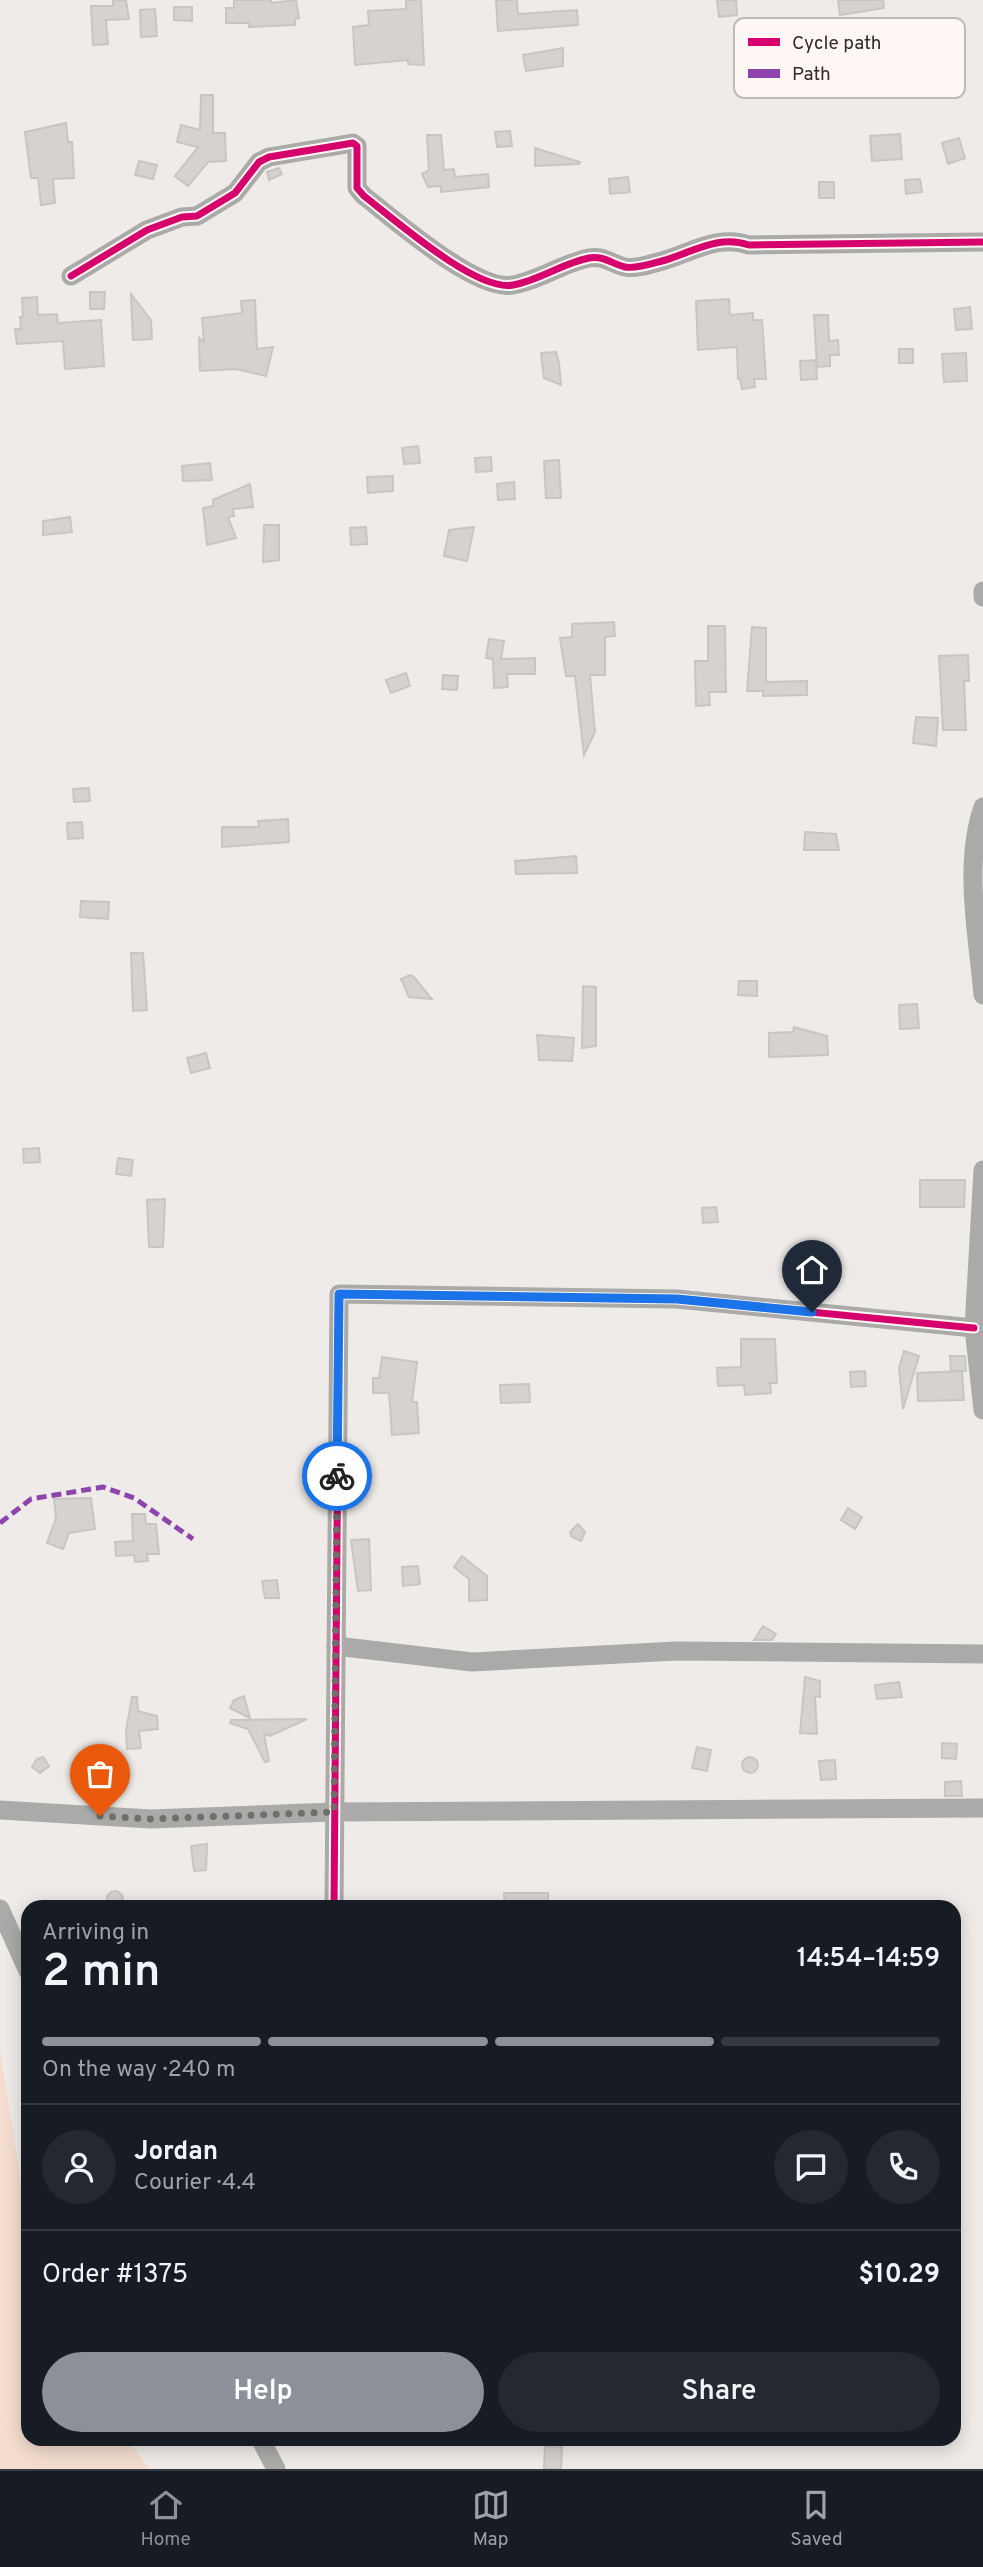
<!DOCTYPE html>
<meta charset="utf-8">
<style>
body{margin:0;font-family:Overpass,sans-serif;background:#242831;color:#f1f3f6;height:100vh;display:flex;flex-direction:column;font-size:26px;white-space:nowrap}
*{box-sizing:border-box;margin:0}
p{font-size:23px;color:#9ea1a6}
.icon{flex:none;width:38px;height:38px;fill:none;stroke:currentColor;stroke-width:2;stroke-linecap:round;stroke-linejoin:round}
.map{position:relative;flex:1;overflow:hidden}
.panel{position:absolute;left:21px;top:1900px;width:940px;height:546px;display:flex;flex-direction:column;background:#171b24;border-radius:21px;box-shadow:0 4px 18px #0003}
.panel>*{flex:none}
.pin{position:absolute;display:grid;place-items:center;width:60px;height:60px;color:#fff;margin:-72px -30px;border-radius:50% 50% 50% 0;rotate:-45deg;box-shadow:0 0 7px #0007}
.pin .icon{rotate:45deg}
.courier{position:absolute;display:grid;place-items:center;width:70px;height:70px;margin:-35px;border:5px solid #1a73e8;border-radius:50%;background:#fff;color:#222;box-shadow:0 2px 9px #0007}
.headline em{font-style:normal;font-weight:600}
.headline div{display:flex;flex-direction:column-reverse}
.headline{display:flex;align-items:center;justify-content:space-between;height:119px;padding:0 21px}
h1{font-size:46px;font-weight:600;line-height:52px}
.bar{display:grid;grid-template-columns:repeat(4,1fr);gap:10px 7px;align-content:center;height:84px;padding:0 21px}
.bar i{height:9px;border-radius:5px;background:#363941}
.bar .selected{background:#8c9099}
.bar p{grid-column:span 4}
.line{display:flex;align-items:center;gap:18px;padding:0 21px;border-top:2px solid #363941}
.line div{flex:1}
.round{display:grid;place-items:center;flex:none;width:74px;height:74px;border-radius:37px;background:#242831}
.button{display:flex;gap:14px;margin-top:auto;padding:14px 21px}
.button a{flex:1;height:80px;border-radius:42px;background:#8c9099;color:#fff;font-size:28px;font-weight:600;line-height:80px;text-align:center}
.button a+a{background:#242831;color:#f1f3f6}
.tabs{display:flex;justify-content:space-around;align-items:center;height:98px;border-top:2px solid #363941;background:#171b24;font-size:19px;color:#9ea1a6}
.tabs a{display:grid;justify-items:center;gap:4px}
.tabs .selected{color:#8c9099}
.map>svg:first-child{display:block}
.green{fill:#f4ddce}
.building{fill:#d5d2d0;stroke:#c8c5c3;stroke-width:2}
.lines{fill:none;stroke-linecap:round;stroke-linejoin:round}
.street{stroke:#aaaaa9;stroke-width:19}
.quiet{stroke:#8e44ad;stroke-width:5;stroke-dasharray:10 5;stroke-linecap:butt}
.cycleway-casing{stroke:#fef7f3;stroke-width:11}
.cycleway{stroke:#d6006c;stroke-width:7}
.done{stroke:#726e6c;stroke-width:7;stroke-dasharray:0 12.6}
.route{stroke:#1a73e8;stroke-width:9}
.key{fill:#fef7f3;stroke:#c0bab6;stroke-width:2}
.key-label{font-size:19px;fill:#2f2b29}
</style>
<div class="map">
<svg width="983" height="2469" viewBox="0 0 983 2469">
<rect width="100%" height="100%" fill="#eeebe8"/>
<path class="green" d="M 0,2049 L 28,2228 L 28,2440 L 127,2440 L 150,2469 L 0,2469 Z"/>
<g class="building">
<path d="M 113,0 L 126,0 L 129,19 L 106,20 L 108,44 L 93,45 L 91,6 L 113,6 Z"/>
<path d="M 234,0 L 271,0 L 271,3 L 296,0 L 299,18 L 295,19 L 295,25 L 249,27 L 249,23 L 226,23 L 226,8 L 234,8 Z"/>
<path d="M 406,0 L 421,0 L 424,65 L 408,64 L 408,60 L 355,65 L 353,27 L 369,25 L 368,11 L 406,9 Z"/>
<path d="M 496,0 L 517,0 L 518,14 L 577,10 L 578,25 L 498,31 Z"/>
<path d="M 717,0 L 736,0 L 737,15 L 719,17 Z"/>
<path d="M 838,0 L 883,0 L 884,8 L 840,15 Z"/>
<path d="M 174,7 L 192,7 L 192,21 L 174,20 Z"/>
<path d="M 155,9 L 157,36 L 141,37 L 140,10 Z"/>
<path d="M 563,48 L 563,66 L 526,71 L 523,55 Z"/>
<path d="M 201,95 L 213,95 L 213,133 L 225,133 L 226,161 L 208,162 L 188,186 L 175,176 L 198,147 L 177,142 L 181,125 L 200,130 Z"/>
<path d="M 66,123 L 68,142 L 72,142 L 74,178 L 53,179 L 55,203 L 41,205 L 38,178 L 31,178 L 25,132 Z"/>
<path d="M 510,131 L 512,146 L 497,147 L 495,132 Z"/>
<path d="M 900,134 L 902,159 L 872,161 L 870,136 Z"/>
<path d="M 427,135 L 441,135 L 444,170 L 454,169 L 455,177 L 488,174 L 489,187 L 441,192 L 441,186 L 428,187 L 422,174 L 429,170 Z"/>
<path d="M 959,138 L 965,158 L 948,164 L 942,143 Z"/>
<path d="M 535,148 L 580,162 L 579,164 L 535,166 Z"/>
<path d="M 139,161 L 157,165 L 153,179 L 135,175 Z"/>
<path d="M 279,168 L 282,174 L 269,180 L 267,172 Z"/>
<path d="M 628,177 L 630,192 L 610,194 L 609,179 Z"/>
<path d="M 920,179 L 922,192 L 906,194 L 905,180 Z"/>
<rect x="819" y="182" width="15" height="16"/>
<path d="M 90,292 L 105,292 L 104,309 L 90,309 Z"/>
<path d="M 131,294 L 151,320 L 152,339 L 133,340 Z"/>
<path d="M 37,297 L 38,315 L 57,314 L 58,323 L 101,320 L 104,366 L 65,369 L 63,341 L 17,344 L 15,329 L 21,329 L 20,317 L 23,317 L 22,298 Z"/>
<path d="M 729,299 L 730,315 L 753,313 L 753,320 L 762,320 L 766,379 L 754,379 L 755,387 L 742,389 L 740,379 L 738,379 L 737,347 L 698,350 L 696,301 Z"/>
<path d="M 255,300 L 257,349 L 273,347 L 266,376 L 236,369 L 200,371 L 199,338 L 204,342 L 202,318 L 242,313 L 241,301 Z"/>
<path d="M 970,307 L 972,329 L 956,330 L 954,309 Z"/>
<path d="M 814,315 L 828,315 L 829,341 L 838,340 L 839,355 L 830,355 L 830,366 L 817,367 Z"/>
<rect x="899" y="349" width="14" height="14"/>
<path d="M 556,352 L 559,363 L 561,385 L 544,378 L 541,353 Z"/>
<path d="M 966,353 L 967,381 L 944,382 L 942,354 Z"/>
<path d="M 816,360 L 817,379 L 801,380 L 800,361 Z"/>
<path d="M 418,446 L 420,463 L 404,464 L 402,448 Z"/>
<path d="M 491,457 L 492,471 L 476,472 L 475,458 Z"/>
<path d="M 559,460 L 561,498 L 546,498 L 544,461 Z"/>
<path d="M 210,463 L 212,480 L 183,481 L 182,466 Z"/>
<path d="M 393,476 L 393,491 L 368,493 L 367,477 Z"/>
<path d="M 514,482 L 515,499 L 498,500 L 497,484 Z"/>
<path d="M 250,484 L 253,507 L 233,509 L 234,516 L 228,517 L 236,538 L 207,545 L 203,508 L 213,506 L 213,500 Z"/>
<path d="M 70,517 L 72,532 L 43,535 L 43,521 Z"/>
<path d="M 264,525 L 279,525 L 279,560 L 263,562 Z"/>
<path d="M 366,527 L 367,544 L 351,545 L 350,528 Z"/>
<path d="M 474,527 L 467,561 L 444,556 L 449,530 Z"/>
<path d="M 614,622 L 615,636 L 605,637 L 605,675 L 590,675 L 595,732 L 584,755 L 575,676 L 566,676 L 560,638 L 572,637 L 572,624 Z"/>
<path d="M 708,626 L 725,626 L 726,692 L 709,692 L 710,705 L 696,706 L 695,661 L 708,661 Z"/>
<path d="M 752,627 L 766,628 L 766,682 L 807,681 L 807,695 L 763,696 L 763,691 L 747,691 Z"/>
<path d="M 489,639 L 504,641 L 501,659 L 535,658 L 535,674 L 507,674 L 508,687 L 494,688 L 493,659 L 486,658 Z"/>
<path d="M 968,655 L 969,681 L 964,681 L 966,730 L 943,730 L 939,656 Z"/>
<path d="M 406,673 L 410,686 L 391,693 L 386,680 Z"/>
<path d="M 443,675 L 458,676 L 457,690 L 442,689 Z"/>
<path d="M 916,717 L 938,718 L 936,746 L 913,743 Z"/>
<path d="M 89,788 L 90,801 L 74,802 L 73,789 Z"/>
<path d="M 288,819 L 289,842 L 222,847 L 222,827 L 259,827 L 258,821 Z"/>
<path d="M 82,822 L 83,838 L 68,839 L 67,823 Z"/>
<path d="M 805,832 L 836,834 L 839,850 L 804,850 Z"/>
<path d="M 576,856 L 577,873 L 516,874 L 515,861 Z"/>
<path d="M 81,901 L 109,902 L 108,919 L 80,917 Z"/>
<path d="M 131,953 L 143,953 L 147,1010 L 133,1011 Z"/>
<path d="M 410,975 L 414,977 L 432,999 L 409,997 L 401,979 Z"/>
<path d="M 739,981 L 757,981 L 757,996 L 738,995 Z"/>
<path d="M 583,986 L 596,987 L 596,1046 L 582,1048 Z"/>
<path d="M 917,1004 L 919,1028 L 900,1029 L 899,1005 Z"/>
<path d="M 794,1027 L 827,1036 L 828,1055 L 769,1057 L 769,1033 L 793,1032 Z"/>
<path d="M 537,1035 L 574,1038 L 572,1061 L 539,1060 Z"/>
<path d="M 206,1053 L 210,1068 L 191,1073 L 187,1058 Z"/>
<path d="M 39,1148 L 40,1162 L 24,1163 L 23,1149 Z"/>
<path d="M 118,1158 L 133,1160 L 131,1176 L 116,1174 Z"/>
<path d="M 920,1180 L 965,1180 L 964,1207 L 920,1207 Z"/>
<path d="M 165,1199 L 163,1247 L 149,1247 L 147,1200 Z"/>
<path d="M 716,1207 L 718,1222 L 703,1223 L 702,1208 Z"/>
<path d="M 741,1339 L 775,1339 L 777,1383 L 770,1383 L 771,1393 L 745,1395 L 744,1385 L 718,1386 L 717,1368 L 741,1367 Z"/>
<path d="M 904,1351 L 919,1356 L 903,1409 L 899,1368 Z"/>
<path d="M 950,1356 L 965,1356 L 966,1371 L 951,1371 Z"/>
<path d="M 382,1357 L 417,1362 L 412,1402 L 417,1402 L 419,1433 L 392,1435 L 389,1393 L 373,1393 L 373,1378 L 379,1378 Z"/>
<path d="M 865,1371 L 866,1386 L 851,1387 L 850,1372 Z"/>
<path d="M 962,1371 L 964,1400 L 918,1401 L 917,1373 Z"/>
<path d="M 529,1384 L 530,1402 L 501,1403 L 500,1385 Z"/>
<path d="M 91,1498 L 95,1529 L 69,1533 L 63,1549 L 47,1543 L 56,1518 L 54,1499 Z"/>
<path d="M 848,1508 L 862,1517 L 855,1529 L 841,1520 Z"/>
<path d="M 132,1514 L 145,1514 L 146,1524 L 156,1524 L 159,1554 L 147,1554 L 148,1561 L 135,1562 L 134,1555 L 116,1556 L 115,1542 L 133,1541 Z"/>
<path d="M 578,1524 L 585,1532 L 581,1541 L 572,1537 L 570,1532 Z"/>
<path d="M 369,1539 L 371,1590 L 358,1591 L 351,1540 Z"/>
<path d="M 462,1556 L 487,1576 L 487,1600 L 469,1601 L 469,1579 L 454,1567 Z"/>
<path d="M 418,1566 L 420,1584 L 403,1586 L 402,1567 Z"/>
<path d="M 277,1580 L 279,1598 L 265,1598 L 262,1581 Z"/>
<path d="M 763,1626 L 776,1634 L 772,1640 L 754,1640 Z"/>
<path d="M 805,1677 L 820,1681 L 820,1697 L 815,1696 L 817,1734 L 800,1733 Z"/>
<path d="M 899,1682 L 902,1697 L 877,1699 L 875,1685 Z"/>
<path d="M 244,1696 L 250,1718 L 230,1708 L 234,1700 Z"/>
<path d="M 132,1697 L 137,1697 L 138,1711 L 157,1716 L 158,1729 L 139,1731 L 141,1748 L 127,1749 L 126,1731 Z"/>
<path d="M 307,1719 L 270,1736 L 264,1734 L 269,1761 L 265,1762 L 248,1729 L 230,1723 L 231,1720 Z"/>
<path d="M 942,1743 L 957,1744 L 956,1759 L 942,1758 Z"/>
<path d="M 697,1747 L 711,1750 L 707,1771 L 692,1768 Z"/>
<path d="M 43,1757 L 49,1766 L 40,1773 L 32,1767 L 37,1759 Z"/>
<circle cx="750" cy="1765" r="8"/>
<path d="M 835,1760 L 836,1779 L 821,1780 L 819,1761 Z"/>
<path d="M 961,1781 L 962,1796 L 945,1796 L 945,1782 Z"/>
<path d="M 207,1844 L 206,1870 L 194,1871 L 191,1846 Z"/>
<circle cx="115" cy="1899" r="8"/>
<path d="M 504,1893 L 548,1893 L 548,1908 L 505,1908 Z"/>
<path d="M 545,2446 L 562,2447 L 561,2469 L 544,2469 Z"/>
</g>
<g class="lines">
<g class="street">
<path d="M 71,276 L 147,230 L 182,217 L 197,216 L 235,193 L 259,162 L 269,157 L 353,143 L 357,146 L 357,188 L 364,196 C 394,219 476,292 513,285 C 540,280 563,263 589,258 C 603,255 612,264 625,267 C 636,269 651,264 662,261 C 691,253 718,234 749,245 L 983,242"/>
<path d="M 983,591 L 983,597"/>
<path d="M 983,807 C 963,865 978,935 983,995"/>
<path d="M 983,1170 L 974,1328 L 983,1410"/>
<path d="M 336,1646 L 472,1662 L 676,1651 L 983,1654"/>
<path d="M 0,1810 L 151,1819 L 334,1812 L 983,1808"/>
<path d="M 334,1908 L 339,1294 L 677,1299 L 974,1328"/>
<path d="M 0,1909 L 28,1971"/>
<path d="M 261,2440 L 276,2469"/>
</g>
<path class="quiet" d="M 0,1523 L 31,1499 L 103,1487 L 134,1498 L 193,1539"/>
<defs>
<g id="cycleway">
<path d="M 71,276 L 147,230 L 182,217 L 197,216 L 235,193 L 259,162 L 269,157 L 353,143 L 357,146 L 357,188 L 364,196 C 394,219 476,292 513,285 C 540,280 563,263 589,258 C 603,255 612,264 625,267 C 636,269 651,264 662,261 C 691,253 718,234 749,245 L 983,242"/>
<path d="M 334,1908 L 339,1294 L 677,1299 L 974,1328"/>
</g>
</defs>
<use href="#cycleway" class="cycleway-casing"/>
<use href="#cycleway" class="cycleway"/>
</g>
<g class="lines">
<path class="done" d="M 100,1816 L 151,1819 L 334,1812 L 337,1476"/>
<path class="route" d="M 337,1476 L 339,1294 L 677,1299 L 812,1312"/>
</g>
<rect x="734" y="18" width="231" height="80" rx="10" class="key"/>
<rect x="748" y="38" width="32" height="8" fill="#d6006c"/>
<rect x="748" y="69" width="32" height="9" fill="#8e44ad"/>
<g class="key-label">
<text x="792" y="49">Cycle path</text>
<text x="792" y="80">Path</text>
</g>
</svg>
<div class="pin" style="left:100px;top:1816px;background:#ea580c"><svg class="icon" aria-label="bag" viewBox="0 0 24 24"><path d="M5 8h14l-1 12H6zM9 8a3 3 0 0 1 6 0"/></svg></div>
<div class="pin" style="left:812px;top:1312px;background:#1f2937"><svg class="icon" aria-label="home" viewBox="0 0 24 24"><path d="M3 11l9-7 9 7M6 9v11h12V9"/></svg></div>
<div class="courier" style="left:337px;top:1476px"><svg class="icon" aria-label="bike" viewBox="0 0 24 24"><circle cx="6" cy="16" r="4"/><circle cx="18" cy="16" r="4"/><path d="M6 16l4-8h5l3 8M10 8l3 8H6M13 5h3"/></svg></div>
<section class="panel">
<div class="headline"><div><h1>2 min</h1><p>Arriving in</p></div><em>14:54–14:59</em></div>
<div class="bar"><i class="selected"></i><i class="selected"></i><i class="selected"></i><i></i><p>On the way · 240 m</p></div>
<div class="line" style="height:126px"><a class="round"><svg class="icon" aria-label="person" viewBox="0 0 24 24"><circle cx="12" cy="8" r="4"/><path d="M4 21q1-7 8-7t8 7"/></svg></a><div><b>Jordan</b><p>Courier · 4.4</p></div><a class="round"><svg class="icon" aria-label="chat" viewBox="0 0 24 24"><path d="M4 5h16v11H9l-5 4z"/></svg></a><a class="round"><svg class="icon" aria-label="phone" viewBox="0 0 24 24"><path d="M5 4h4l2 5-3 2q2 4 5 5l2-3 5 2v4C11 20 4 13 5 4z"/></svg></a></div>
<div class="line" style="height:91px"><div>Order #1375</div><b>$10.29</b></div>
<div class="button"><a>Help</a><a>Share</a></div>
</section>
</div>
<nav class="tabs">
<a class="selected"><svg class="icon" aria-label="home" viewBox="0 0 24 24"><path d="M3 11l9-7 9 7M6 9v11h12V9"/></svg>Home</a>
<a><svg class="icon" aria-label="map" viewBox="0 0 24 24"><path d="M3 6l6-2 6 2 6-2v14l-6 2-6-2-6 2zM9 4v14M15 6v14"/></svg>Map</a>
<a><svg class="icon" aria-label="saved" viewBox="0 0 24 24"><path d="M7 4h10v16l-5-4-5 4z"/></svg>Saved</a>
</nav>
